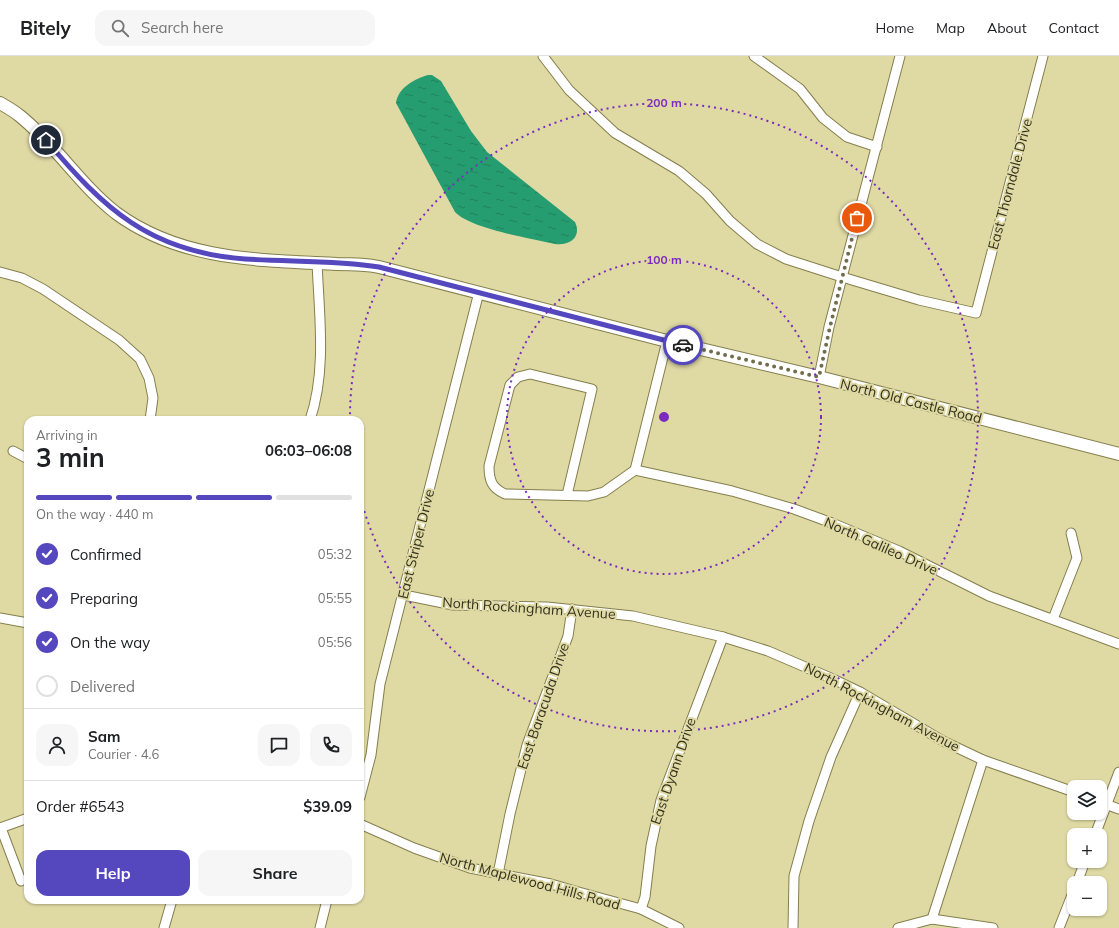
<!DOCTYPE html>
<meta charset="utf-8">
<style>
body{margin:0;font-family:Mulish,sans-serif;background:#f6f6f6;color:#202124;height:100vh;display:flex;flex-direction:column;font-size:15px;white-space:nowrap}
*{box-sizing:border-box;margin:0}
p{font-size:13px;color:#757577}
.icon{flex:none;width:22px;height:22px;fill:none;stroke:currentColor;stroke-width:2;stroke-linecap:round;stroke-linejoin:round}
.map{position:relative;flex:1;overflow:hidden}
.sheet{position:absolute;left:24px;top:360px;width:340px;height:488px;display:flex;flex-direction:column;background:#fff;border-radius:12px;box-shadow:0 1px 3px #0004}
.sheet>*{flex:none}
.tools{position:absolute;left:1067px;top:724px;display:grid;gap:8px}
.tools a{display:grid;place-items:center;width:40px;height:40px;border-radius:8px;background:#fff;box-shadow:0 1px 3px #0004;font-size:20px}
.pin{position:absolute;display:grid;place-items:center;width:34px;height:34px;color:#fff;margin:-17px;border:2px solid #fff;border-radius:50%;box-shadow:0 1px 4px #0007}
.courier{position:absolute;display:grid;place-items:center;width:40px;height:40px;margin:-20px;border:3px solid #5547be;border-radius:50%;background:#fff;color:#222;box-shadow:0 1px 5px #0007}
.overview em{font-style:normal;font-weight:700}
.overview div{display:flex;flex-direction:column-reverse}
.overview{display:flex;align-items:center;justify-content:space-between;height:68px;padding:0 12px}
h1{font-size:26px;font-weight:700;line-height:30px}
.bar{display:grid;grid-template-columns:repeat(4,1fr);gap:6px 4px;align-content:center;height:48px;padding:0 12px}
.bar i{height:5px;border-radius:3px;background:#e0e0e0}
.bar .selected{background:#5547be}
.bar p{grid-column:span 4}
.line{display:flex;align-items:center;gap:10px;padding:0 12px;border-top:1px solid #e0e0e0}
.line div{flex:1}
.round{display:grid;place-items:center;flex:none;width:42px;height:42px;border-radius:12px;background:#f6f6f6}
ol{padding:0 12px;list-style:none}
li{display:flex;align-items:center;gap:12px;height:44px}
li p{margin-inline-start:auto}
li .icon{padding:4px;border-radius:50%;background:#5547be;color:#fff;stroke-width:4}
li:last-child{color:#757577}
li i{width:22px;height:22px;border:2px solid #e0e0e0;border-radius:50%}
.action{display:flex;gap:8px;margin-top:auto;padding:8px 12px}
.action a{flex:1;height:46px;border-radius:12px;background:#5547be;color:#fff;font-size:16px;font-weight:700;line-height:46px;text-align:center}
.action a+a{background:#f6f6f6;color:#202124}
header{display:flex;align-items:center;gap:24px;box-sizing:border-box;height:56px;padding:0 20px;background:#fff;border-bottom:1px solid #e0e0e0}
header strong{font-size:19px}
nav{display:flex;gap:22px;margin-inline-start:auto;font-size:14px}
.search{width:280px;height:36px;background:#f6f6f6;display:flex;align-items:center;gap:10px;box-sizing:border-box;padding:0 14px;border-radius:12px;color:#757577;font-size:15px}
.map>svg:first-child{display:block}
.water{fill:url(#water-ripples)}
.lines{fill:none;stroke-linecap:round;stroke-linejoin:round}
.street-casing{stroke:#857f4d;stroke-width:11}
.secondary-casing{stroke:#857f4d;stroke-width:14}
.street{stroke:#fff;stroke-width:9}
.secondary{stroke:#fff;stroke-width:12}
.done{stroke:#706c4c;stroke-width:4;stroke-dasharray:0 7.2}
.route{stroke:#5547be;stroke-width:5}
.ring{fill:none;stroke:#7b2cbf;stroke-width:2;stroke-dasharray:2 4}
.labels{text-anchor:middle;stroke-width:4;stroke-linejoin:round;paint-order:stroke}
.street-label{font-size:14px;fill:#34311c;stroke:#dfd9a4}
.centre{fill:#7b2cbf;stroke:#dfd9a4;stroke-width:2}
.ring-label{font-size:12px;text-anchor:middle;font-weight:bold;fill:#7b2cbf;stroke:#dfd9a4;stroke-width:4;stroke-linejoin:round;paint-order:stroke}
</style>
<header>
<strong>Bitely</strong>
<div class="search"><svg class="icon" aria-label="search" viewBox="0 0 24 24"><circle cx="10" cy="10" r="6"/><path d="M15 15l6 6"/></svg>Search here</div>
<nav><a>Home</a><a>Map</a><a>About</a><a>Contact</a></nav>
</header>
<div class="map">
<svg width="1119" height="872" viewBox="0 0 1119 872">
<defs>
<pattern id="water-ripples" width="26" height="14" patternUnits="userSpaceOnUse"><rect width="26" height="14" fill="#259d70"/><path d="M2 4q2-2 4 0t4 0M15 11q2-2 4 0t4 0" fill="none" stroke="#21815b"/></pattern>
</defs>
<rect width="100%" height="100%" fill="#dfd9a4"/>
<path class="water" d="M 428,19 L 432,19 L 441,25 L 471,75 L 487,96 L 575,166 C 582,181 570,190 555,188 C 530,182 471,173 455,156 L 396,47 C 398,32 414,23 428,19 Z"/>
<g class="lines">
<defs>
<g id="street">
<path d="M 543,0 L 569,34 L 615,77 L 679,115 L 706,138 L 730,165 L 757,188 L 786,203 L 842,221 L 919,244 L 976,257 L 1043,0"/>
<path d="M 754,0 L 800,33 L 823,62 L 847,81 L 877,91"/>
<path d="M 0,216 L 22,222 L 43,233 L 119,284 L 140,303 L 149,322 L 153,342 L 150,364"/>
<path d="M 819,321 L 829,271 L 900,0"/>
<path d="M 310,364 C 327,314 319,258 317,206"/>
<path d="M 13,395 L 28,403"/>
<path d="M 635,414 L 732,435 L 794,453 L 832,467 L 899,495 L 989,540 L 1119,588"/>
<path d="M 635,414 L 667,285"/>
<path d="M 567,439 L 592,333 L 530,318 L 518,321 L 510,329 L 489,410 C 489,425 492,432 505,438 L 588,440 L 604,436 L 635,414"/>
<path d="M 404,539 L 453,549 L 547,551 L 633,560 L 723,581 L 768,595 L 833,623 L 860,636 L 943,685 L 983,704 L 1074,736"/>
<path d="M 0,562 L 28,567"/>
<path d="M 1053,563 L 1077,502 L 1071,477"/>
<path d="M 360,741 L 371,699 L 380,628 L 479,236"/>
<path d="M 1100,746 L 1119,753"/>
<path d="M 360,768 L 414,792 L 470,812 L 551,828 L 582,837 L 641,853 L 679,872"/>
<path d="M 0,772 L 28,762"/>
<path d="M 1,772 L 21,825"/>
<path d="M 1095,779 L 1119,716"/>
<path d="M 498,818 L 510,758 L 527,689 L 568,580 L 572,553"/>
<path d="M 1077,827 L 1085,805"/>
<path d="M 641,853 L 645,841 L 651,790 L 661,744 L 723,581"/>
<path d="M 932,863 L 983,704"/>
<path d="M 164,872 L 172,844"/>
<path d="M 320,872 L 327,844"/>
<path d="M 793,872 L 794,820 L 809,765 L 831,701 L 860,636"/>
<path d="M 898,872 L 932,863 L 993,872"/>
<path d="M 1059,872 L 1074,834"/>
</g>
<path id="secondary" d="M 0,47 C 7,51 14,55 20,60 C 56,89 80,129 116,157 C 181,205 260,204 337,208 C 351,208 365,208 379,211 L 667,285 L 819,321 L 1119,398"/>
</defs>
<use href="#street" class="street-casing"/>
<use href="#secondary" class="secondary-casing"/>
<use href="#street" class="street"/>
<use href="#secondary" class="secondary"/>
</g>
<g class="lines">
<path class="done" d="M 683,289 L 819,321 L 830,271 L 857,162"/>
<path class="route" d="M 46,84 C 104,153 150,196 245,203 C 290,206 335,204 379,211 L 683,289"/>
</g>
<g class="ring">
<circle cx="664" cy="361" r="157"/>
<path d="M350 364A314 314 0 1 1 360 440"/>
</g>
<g class="labels">
<g class="street-label">
<text transform="translate(1010 128) rotate(-75)" y="5">East Thorndale Drive</text>
<text transform="translate(911 345) rotate(14)" y="5">North Old Castle Road</text>
<text transform="translate(416 488) rotate(-76)" y="5">East Striper Drive</text>
<text transform="translate(881 490) rotate(24)" y="5">North Galileo Drive</text>
<text transform="translate(529 552) rotate(4)" y="5">North Rockingham Avenue</text>
<text transform="translate(543 650) rotate(-71)" y="5">East Baracuda Drive</text>
<text transform="translate(882 651) rotate(28)" y="5">North Rockingham Avenue</text>
<text transform="translate(673 715) rotate(-71)" y="5">East Dyann Drive</text>
<text transform="translate(530 825) rotate(15)" y="5">North Maplewood Hills Road</text>
</g>
</g>
<circle cx="664" cy="361" r="6" class="centre"/>
<g class="ring-label">
<text x="664" y="51">200 m</text>
<text x="664" y="208">100 m</text>
</g>
</svg>
<div class="tools">
<a><svg class="icon" aria-label="layers" viewBox="0 0 24 24"><path d="M12 4l9 5-9 5-9-5zM3 14l9 5 9-5"/></svg></a>
<a>+</a>
<a>−</a>
</div>
<div class="pin" style="left:857px;top:162px;background:#ea580c"><svg class="icon" aria-label="bag" viewBox="0 0 24 24"><path d="M5 8h14l-1 12H6zM9 8a3 3 0 0 1 6 0"/></svg></div>
<div class="pin" style="left:46px;top:84px;background:#1f2937"><svg class="icon" aria-label="home" viewBox="0 0 24 24"><path d="M3 11l9-7 9 7M6 9v11h12V9"/></svg></div>
<div class="courier" style="left:683px;top:289px"><svg class="icon" aria-label="car" viewBox="0 0 24 24"><path d="M5 17H2v-5l4-1 3-4h7l3 4 3 1v5h-3M9 17h6M6 11h13"/><circle cx="7" cy="17" r="2"/><circle cx="17" cy="17" r="2"/></svg></div>
<section class="sheet">
<div class="overview"><div><h1>3 min</h1><p>Arriving in</p></div><em>06:03–06:08</em></div>
<div class="bar"><i class="selected"></i><i class="selected"></i><i class="selected"></i><i></i><p>On the way · 440 m</p></div>
<ol>
<li><svg class="icon" aria-label="check" viewBox="0 0 24 24"><path d="M5 12l5 5 9-10"/></svg>Confirmed<p>05:32</p></li>
<li><svg class="icon" aria-label="check" viewBox="0 0 24 24"><path d="M5 12l5 5 9-10"/></svg>Preparing<p>05:55</p></li>
<li><svg class="icon" aria-label="check" viewBox="0 0 24 24"><path d="M5 12l5 5 9-10"/></svg>On the way<p>05:56</p></li>
<li><i></i>Delivered</li>
</ol>
<div class="line" style="height:72px"><a class="round"><svg class="icon" aria-label="person" viewBox="0 0 24 24"><circle cx="12" cy="8" r="4"/><path d="M4 21q1-7 8-7t8 7"/></svg></a><div><b>Sam</b><p>Courier · 4.6</p></div><a class="round"><svg class="icon" aria-label="chat" viewBox="0 0 24 24"><path d="M4 5h16v11H9l-5 4z"/></svg></a><a class="round"><svg class="icon" aria-label="phone" viewBox="0 0 24 24"><path d="M5 4h4l2 5-3 2q2 4 5 5l2-3 5 2v4C11 20 4 13 5 4z"/></svg></a></div>
<div class="line" style="height:52px"><div>Order #6543</div><b>$39.09</b></div>
<div class="action"><a>Help</a><a>Share</a></div>
</section>
</div>
